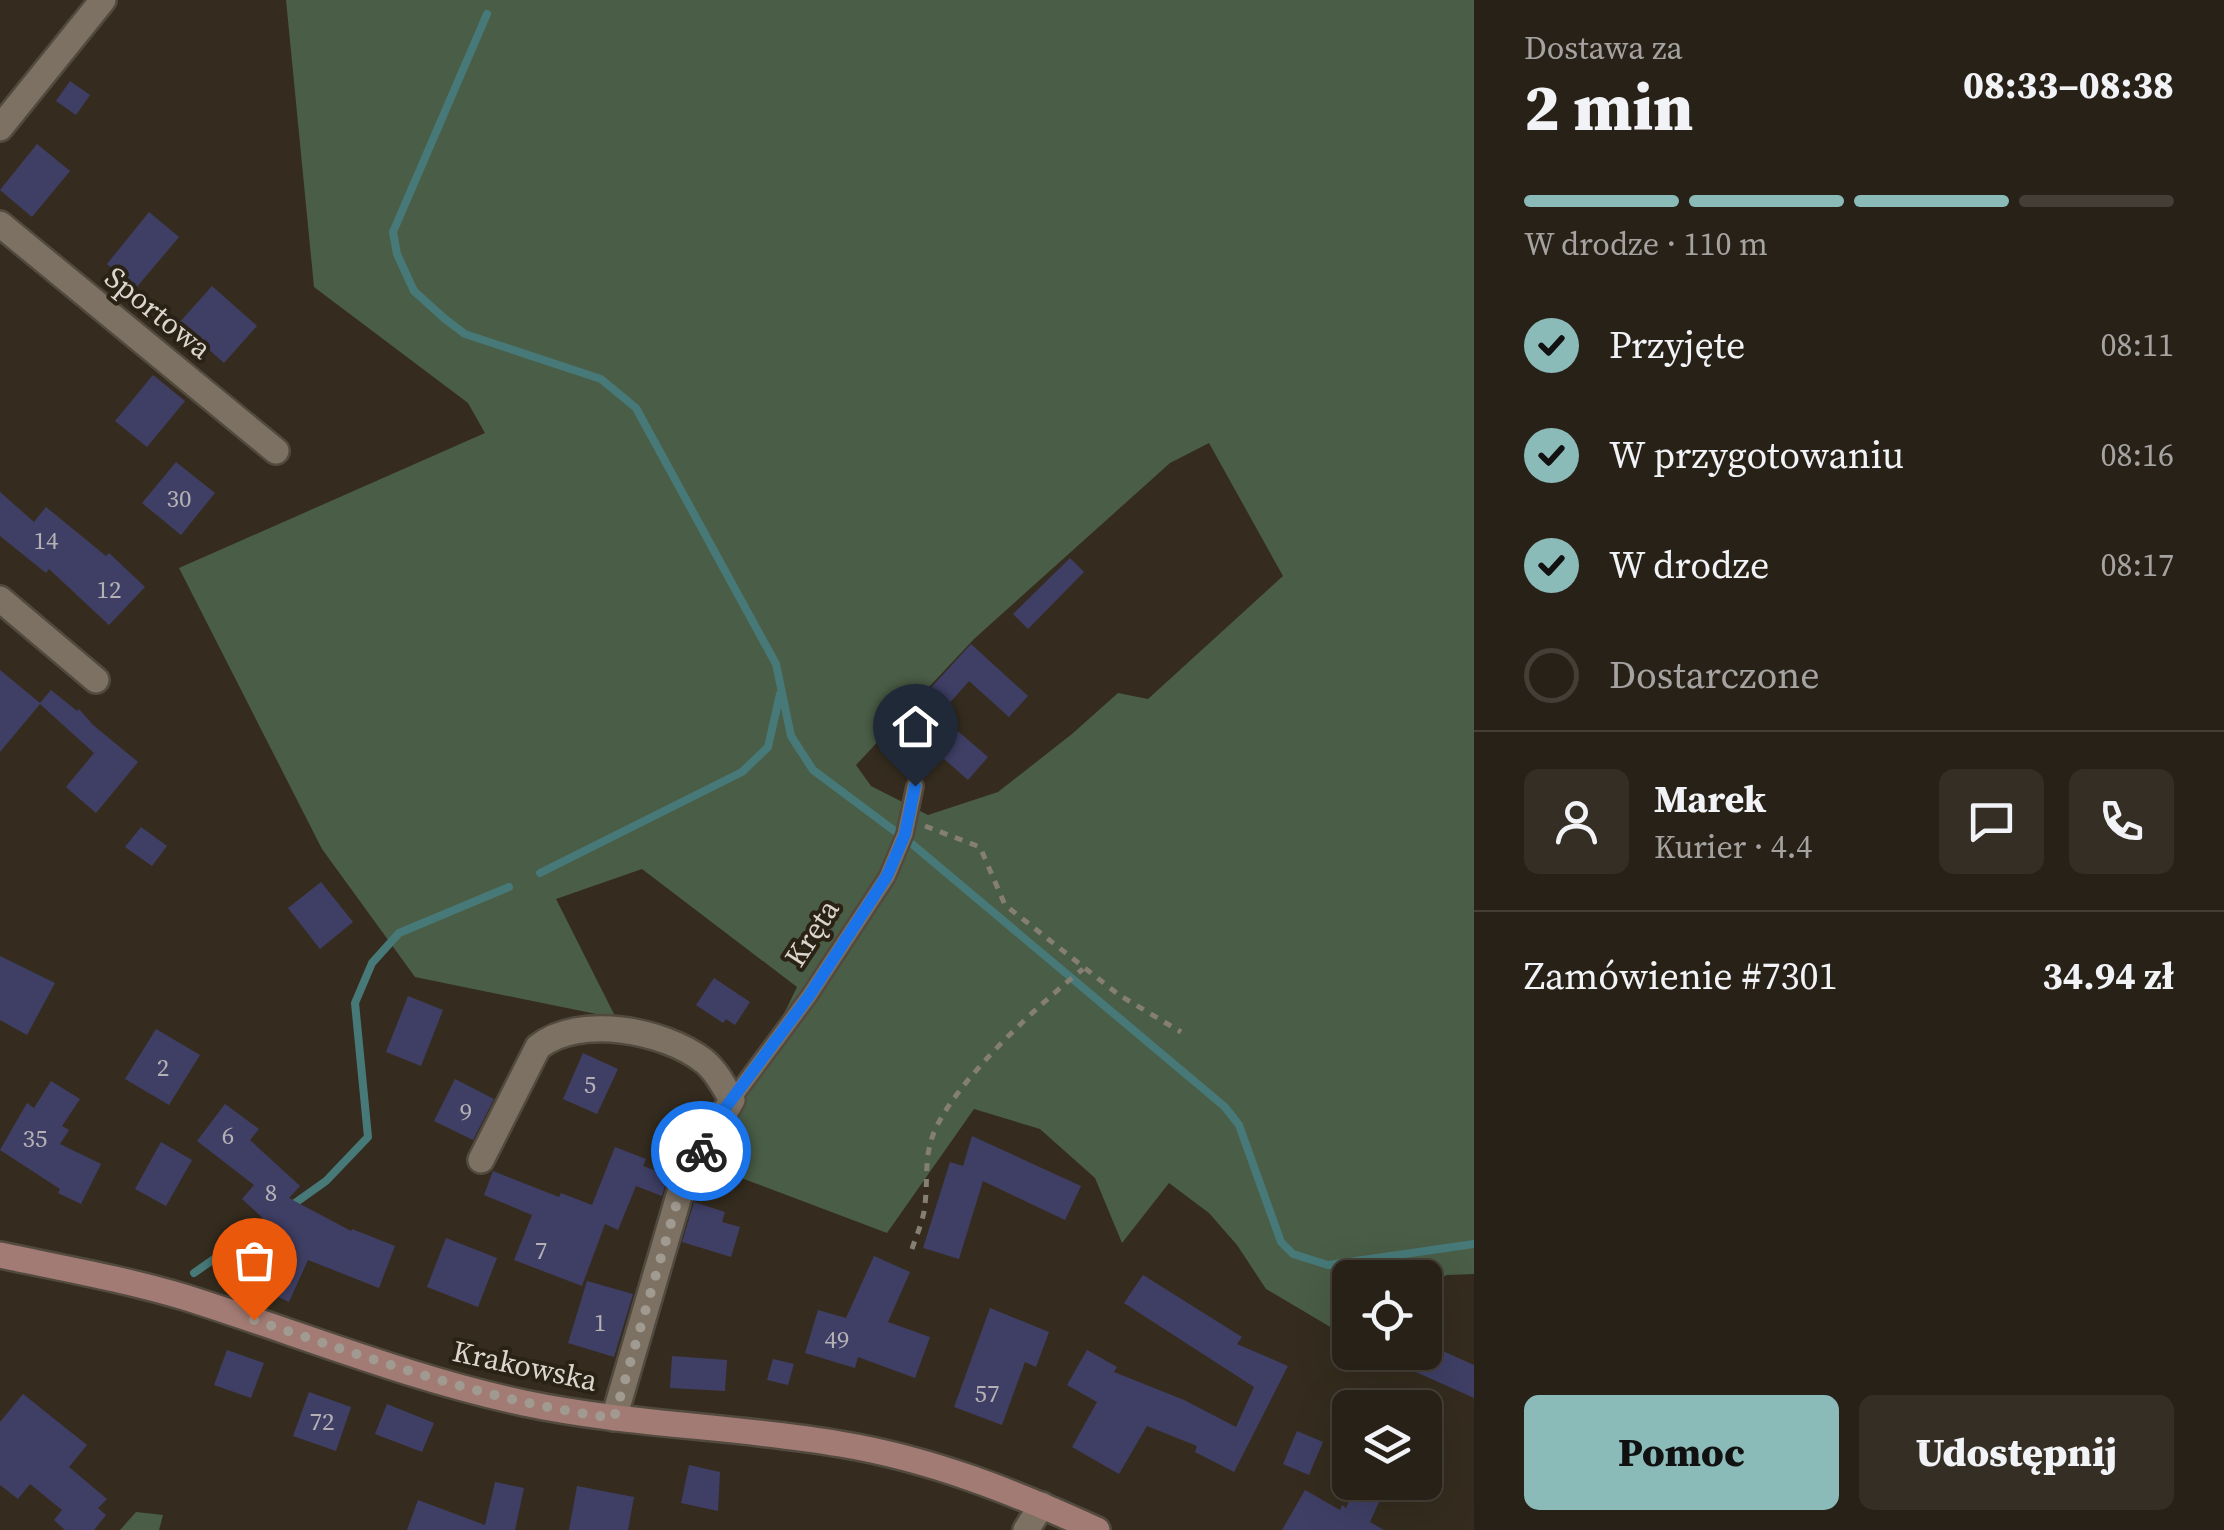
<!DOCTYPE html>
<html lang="pl">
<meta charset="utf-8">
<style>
body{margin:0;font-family:"Source Serif 4",serif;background:#342e24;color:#f1f3f6;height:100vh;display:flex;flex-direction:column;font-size:38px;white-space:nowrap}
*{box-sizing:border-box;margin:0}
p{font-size:32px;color:#a5a3a1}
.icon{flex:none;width:55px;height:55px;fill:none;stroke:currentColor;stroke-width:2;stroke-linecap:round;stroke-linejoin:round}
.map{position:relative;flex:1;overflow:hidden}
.drawer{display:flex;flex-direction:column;background:#282117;width:750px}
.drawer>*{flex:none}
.buttons{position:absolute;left:1332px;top:1260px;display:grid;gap:20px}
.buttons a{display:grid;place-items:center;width:110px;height:110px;border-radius:15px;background:#282117;box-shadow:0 10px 40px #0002,0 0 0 2px #443e36;font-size:50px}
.pin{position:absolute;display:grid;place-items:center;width:85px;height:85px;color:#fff;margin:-102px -42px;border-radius:50% 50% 50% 0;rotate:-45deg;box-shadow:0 0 10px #0007}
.pin .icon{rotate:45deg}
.courier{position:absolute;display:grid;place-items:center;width:100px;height:100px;margin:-50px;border:8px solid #1a73e8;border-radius:50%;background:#fff;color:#222;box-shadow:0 2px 12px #0007}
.head em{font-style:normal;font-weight:800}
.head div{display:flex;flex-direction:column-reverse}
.head{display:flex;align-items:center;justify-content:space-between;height:170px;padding:0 50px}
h1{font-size:65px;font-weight:800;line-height:75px}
.bar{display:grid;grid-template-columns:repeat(4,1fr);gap:15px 10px;align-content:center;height:120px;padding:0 50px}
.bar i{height:12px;border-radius:8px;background:#443e36}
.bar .on{background:#8bbbb9}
.bar p{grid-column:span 4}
.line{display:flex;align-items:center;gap:25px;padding:0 50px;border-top:2px solid #443e36}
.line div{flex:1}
.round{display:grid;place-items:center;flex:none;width:105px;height:105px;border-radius:15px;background:#342e24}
ol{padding:0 50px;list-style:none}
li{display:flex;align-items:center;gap:30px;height:110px}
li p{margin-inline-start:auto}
li .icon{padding:10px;border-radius:50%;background:#8bbbb9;color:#111;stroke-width:4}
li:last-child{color:#a5a3a1}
li i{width:55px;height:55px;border:5px solid #443e36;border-radius:50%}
.button{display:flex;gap:20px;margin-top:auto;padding:20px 50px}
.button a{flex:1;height:115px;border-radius:15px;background:#8bbbb9;color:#111;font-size:40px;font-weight:800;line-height:115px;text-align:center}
.button a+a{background:#342e24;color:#f1f3f6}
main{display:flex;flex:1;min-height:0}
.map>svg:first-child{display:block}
.green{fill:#4a5d46;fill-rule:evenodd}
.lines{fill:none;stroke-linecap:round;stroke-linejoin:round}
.stream{stroke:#477979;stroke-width:8}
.building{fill:#3f3f66}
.lane-casing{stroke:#524a3f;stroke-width:20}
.street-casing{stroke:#524a3f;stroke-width:30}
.secondary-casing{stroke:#524a3f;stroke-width:30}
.path{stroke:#857e73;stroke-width:5;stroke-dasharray:8 8;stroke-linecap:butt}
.lane{stroke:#7c7162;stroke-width:15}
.street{stroke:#7c7162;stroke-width:25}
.secondary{stroke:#a27b74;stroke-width:25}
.done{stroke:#a19a90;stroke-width:10;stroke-dasharray:0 18}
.route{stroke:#1a73e8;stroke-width:12}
.labels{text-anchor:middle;stroke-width:8;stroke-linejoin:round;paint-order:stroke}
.number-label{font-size:25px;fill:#b4b0b3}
.street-label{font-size:30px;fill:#dbd5cd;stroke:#2b2216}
</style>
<main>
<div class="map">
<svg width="1474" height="1530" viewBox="0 0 1474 1530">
<rect width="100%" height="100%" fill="#352c1f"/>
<g class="green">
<path d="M 286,0 L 1474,0 L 1474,1274 L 1447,1275 L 1425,1285 L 1425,1278 L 1350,1278 L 1350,1320 L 1332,1328 L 1266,1289 L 1237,1245 L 1209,1213 L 1169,1183 L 1122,1243 L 1095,1178 L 1040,1129 L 974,1109 L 887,1233 L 704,1164 L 747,1089 L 797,987 L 642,869 L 556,899 L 616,1018 L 415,977 L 322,849 L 179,568 L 485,433 L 468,403 L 314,287 ZM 1209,443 L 1283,576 L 1148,699 L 1118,693 L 1072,734 L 998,792 L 928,815 L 871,786 L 856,765 L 974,639 L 1170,463 Z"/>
<path d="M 136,1512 L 163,1515 L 159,1530 L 120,1530 Z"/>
</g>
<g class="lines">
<g class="stream">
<path d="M 487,14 L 393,232 L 397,254 L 414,291 L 445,319 L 465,334 L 601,379 L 636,408 L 776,664 L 791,736 L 813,770 L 896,832"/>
<path d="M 912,844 L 1225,1107 L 1239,1125 L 1281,1242 L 1293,1254 L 1328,1265 L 1474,1244"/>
<path d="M 540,873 L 742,772 L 768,747 L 780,694"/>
<path d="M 288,1208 L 326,1181 L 368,1137 L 355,1003 L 372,963 L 399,933 L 509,887"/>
<path d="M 194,1273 L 268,1221"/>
</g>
</g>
<g class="building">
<path d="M 70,81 L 90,95 L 76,115 L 56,101 Z"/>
<path d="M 37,144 L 70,171 L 32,217 L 0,190 Z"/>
<path d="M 149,212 L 179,237 L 136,288 L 107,264 Z"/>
<path d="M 212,286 L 257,326 L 224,363 L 179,323 Z"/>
<path d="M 153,375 L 185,401 L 147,447 L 115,421 Z"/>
<path d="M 176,462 L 215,493 L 181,535 L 142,503 Z"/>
<path d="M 0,492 L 34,522 L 46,507 L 106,556 L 109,553 L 145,587 L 109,625 L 49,569 L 46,573 L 0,536 Z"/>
<path d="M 1070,558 L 1084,572 L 1028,629 L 1013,614 Z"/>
<path d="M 971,644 L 1028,696 L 1009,717 L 969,681 L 939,715 L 988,757 L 968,780 L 934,750 L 938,745 L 905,716 Z"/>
<path d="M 0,670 L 40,703 L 51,690 L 77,711 L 79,709 L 93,725 L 138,762 L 96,813 L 66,787 L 94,753 L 40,704 L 0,752 Z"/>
<path d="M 141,827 L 167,846 L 152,866 L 125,847 Z"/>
<path d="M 321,882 L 353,922 L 320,949 L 288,908 Z"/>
<path d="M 0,956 L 55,983 L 27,1035 L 0,1020 Z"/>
<path d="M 714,978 L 750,1002 L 735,1025 L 726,1019 L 723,1023 L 696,1005 Z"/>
<path d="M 408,996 L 443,1010 L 421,1066 L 386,1052 Z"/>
<path d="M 156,1029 L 200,1055 L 169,1105 L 125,1079 Z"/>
<path d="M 583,1053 L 618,1069 L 597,1114 L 563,1099 Z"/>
<path d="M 455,1079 L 494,1099 L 473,1140 L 434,1121 Z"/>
<path d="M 51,1081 L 80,1099 L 62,1126 L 69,1130 L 60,1144 L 101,1164 L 81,1204 L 58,1193 L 60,1189 L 0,1150 L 27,1103 L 34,1108 Z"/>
<path d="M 225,1104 L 259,1129 L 250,1140 L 300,1186 L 289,1198 L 351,1231 L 352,1229 L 395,1246 L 379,1288 L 308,1260 L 289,1302 L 238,1278 L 265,1220 L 242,1199 L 254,1185 L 197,1141 Z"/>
<path d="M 972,1136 L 1081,1186 L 1065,1220 L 983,1181 L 959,1259 L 923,1248 L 950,1162 L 963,1166 Z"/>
<path d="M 161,1142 L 192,1160 L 166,1206 L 135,1189 Z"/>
<path d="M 615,1147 L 646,1159 L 643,1166 L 668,1175 L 662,1196 L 636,1186 L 618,1230 L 605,1224 L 582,1286 L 514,1260 L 532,1215 L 484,1195 L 493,1171 L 559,1197 L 561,1193 L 592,1205 Z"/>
<path d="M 694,1202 L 725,1212 L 722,1222 L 740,1227 L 731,1257 L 682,1242 Z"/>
<path d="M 446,1238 L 497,1258 L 478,1307 L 427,1287 Z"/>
<path d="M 874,1256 L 910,1272 L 888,1322 L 930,1337 L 915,1378 L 858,1357 L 855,1368 L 805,1353 L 818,1310 L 846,1318 Z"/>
<path d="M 1143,1275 L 1242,1337 L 1237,1344 L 1288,1366 L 1234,1472 L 1195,1452 L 1197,1446 L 1147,1426 L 1119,1474 L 1072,1447 L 1097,1402 L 1067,1385 L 1087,1350 L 1117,1367 L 1114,1372 L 1184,1400 L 1236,1427 L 1254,1387 L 1124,1303 Z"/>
<path d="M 587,1281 L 633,1294 L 614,1357 L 568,1343 Z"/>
<path d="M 990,1308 L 1049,1332 L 1036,1367 L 1025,1362 L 1002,1425 L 954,1407 Z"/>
<path d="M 1425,1343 L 1474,1365 L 1474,1398 L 1409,1369 L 1417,1352 L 1425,1352 Z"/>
<path d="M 227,1350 L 264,1363 L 251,1398 L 214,1385 Z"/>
<path d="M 672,1356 L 727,1360 L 725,1391 L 670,1388 Z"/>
<path d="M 773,1359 L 794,1364 L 788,1385 L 767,1380 Z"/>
<path d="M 309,1392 L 351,1407 L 336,1451 L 293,1436 Z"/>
<path d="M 23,1394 L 87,1445 L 69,1467 L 107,1499 L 98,1508 L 106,1515 L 94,1530 L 65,1530 L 54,1520 L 62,1510 L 30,1484 L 18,1499 L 0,1485 L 0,1422 Z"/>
<path d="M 387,1404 L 434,1423 L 422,1452 L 375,1434 Z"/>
<path d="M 1297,1431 L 1323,1442 L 1309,1475 L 1283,1464 Z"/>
<path d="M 689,1465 L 720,1472 L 718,1511 L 681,1503 Z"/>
<path d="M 495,1482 L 524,1488 L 515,1530 L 407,1530 L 418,1500 L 485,1525 Z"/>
<path d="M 1357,1482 L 1388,1482 L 1370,1522 L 1384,1530 L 1282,1530 L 1305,1490 L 1340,1510 L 1342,1505 L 1346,1508 Z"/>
<path d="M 577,1486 L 634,1497 L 628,1530 L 569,1530 Z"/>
</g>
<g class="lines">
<defs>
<path id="lane" d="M 732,1100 L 809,996 L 887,877 L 905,834 L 915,786"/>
<g id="street">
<path d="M 0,128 L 103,0"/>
<path d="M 0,224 L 276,451"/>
<path d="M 0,599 L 96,680"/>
<path d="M 481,1160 L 538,1047 C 579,1014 664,1030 704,1061 C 716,1071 724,1086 732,1100 L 683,1182 L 614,1418"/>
<path d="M 1026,1530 L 1042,1505"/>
</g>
<path id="secondary" d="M 0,1255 C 61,1268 124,1279 184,1297 C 298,1333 408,1378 524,1403 C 628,1425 735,1426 840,1444 C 931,1459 1014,1492 1097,1530"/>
</defs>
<use href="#lane" class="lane-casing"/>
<use href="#street" class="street-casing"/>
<use href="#secondary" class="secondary-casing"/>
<g class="path">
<path d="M 925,826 L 980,847 L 1005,905 L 1119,995 L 1181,1032"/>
<path d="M 912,1249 C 917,1234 924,1219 925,1204 C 928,1180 924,1159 933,1135 C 952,1084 1040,1003 1083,969"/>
</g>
<use href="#lane" class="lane"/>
<use href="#street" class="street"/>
<use href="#secondary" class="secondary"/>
</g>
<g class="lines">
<path class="done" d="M 254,1320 C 373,1359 489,1402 614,1418 L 683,1182 L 701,1151"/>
<path class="route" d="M 701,1151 L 726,1107 L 809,996 L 887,876 L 905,834 L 915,786"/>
</g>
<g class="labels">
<g class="number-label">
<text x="179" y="507">30</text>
<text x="46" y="549">14</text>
<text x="109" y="598">12</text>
<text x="163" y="1076">2</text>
<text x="590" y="1093">5</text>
<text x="466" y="1120">9</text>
<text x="228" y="1144">6</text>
<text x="35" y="1147">35</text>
<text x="271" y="1201">8</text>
<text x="541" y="1259">7</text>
<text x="600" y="1331">1</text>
<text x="837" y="1348">49</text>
<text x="987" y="1402">57</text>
<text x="322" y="1430">72</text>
</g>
<g class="street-label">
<text transform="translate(158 313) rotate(39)" y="10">Sportowa</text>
<text transform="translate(812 933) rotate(-57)" y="10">Kręta</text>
<text transform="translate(525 1366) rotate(12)" y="10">Krakowska</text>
</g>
</g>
</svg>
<div class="buttons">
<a><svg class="icon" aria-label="locate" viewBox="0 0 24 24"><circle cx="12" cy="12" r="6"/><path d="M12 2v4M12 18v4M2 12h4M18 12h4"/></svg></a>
<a><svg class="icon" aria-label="layers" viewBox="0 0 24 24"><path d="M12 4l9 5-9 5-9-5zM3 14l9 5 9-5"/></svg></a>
</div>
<div class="pin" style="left:254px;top:1320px;background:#ea580c"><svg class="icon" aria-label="bag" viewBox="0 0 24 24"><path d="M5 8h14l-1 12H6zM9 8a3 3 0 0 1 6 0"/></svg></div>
<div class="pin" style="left:915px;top:786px;background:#1f2937"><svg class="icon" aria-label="home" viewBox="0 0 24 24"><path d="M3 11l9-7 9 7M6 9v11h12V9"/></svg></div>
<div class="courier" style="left:701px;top:1151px"><svg class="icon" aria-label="bike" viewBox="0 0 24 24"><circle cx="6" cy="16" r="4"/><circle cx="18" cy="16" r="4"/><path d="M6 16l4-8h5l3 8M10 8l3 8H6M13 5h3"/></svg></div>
</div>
<section class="drawer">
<div class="head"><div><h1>2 min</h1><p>Dostawa za</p></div><em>08:33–08:38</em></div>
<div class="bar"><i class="on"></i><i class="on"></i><i class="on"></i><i></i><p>W drodze · 110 m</p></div>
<ol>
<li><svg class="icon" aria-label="check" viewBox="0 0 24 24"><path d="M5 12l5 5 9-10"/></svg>Przyjęte<p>08:11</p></li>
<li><svg class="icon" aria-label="check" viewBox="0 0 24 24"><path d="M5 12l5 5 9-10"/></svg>W przygotowaniu<p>08:16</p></li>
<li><svg class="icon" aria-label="check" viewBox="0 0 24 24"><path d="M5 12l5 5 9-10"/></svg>W drodze<p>08:17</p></li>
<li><i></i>Dostarczone</li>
</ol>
<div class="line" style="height:180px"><a class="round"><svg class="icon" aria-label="person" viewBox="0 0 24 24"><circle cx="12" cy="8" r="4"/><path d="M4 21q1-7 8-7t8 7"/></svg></a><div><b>Marek</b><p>Kurier · 4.4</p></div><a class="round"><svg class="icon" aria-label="chat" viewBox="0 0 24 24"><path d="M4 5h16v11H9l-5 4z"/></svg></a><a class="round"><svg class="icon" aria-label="phone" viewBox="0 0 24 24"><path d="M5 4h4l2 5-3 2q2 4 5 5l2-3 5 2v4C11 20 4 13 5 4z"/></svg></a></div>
<div class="line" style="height:130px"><div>Zamówienie #7301</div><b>34.94 zł</b></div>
<div class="button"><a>Pomoc</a><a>Udostępnij</a></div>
</section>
</main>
